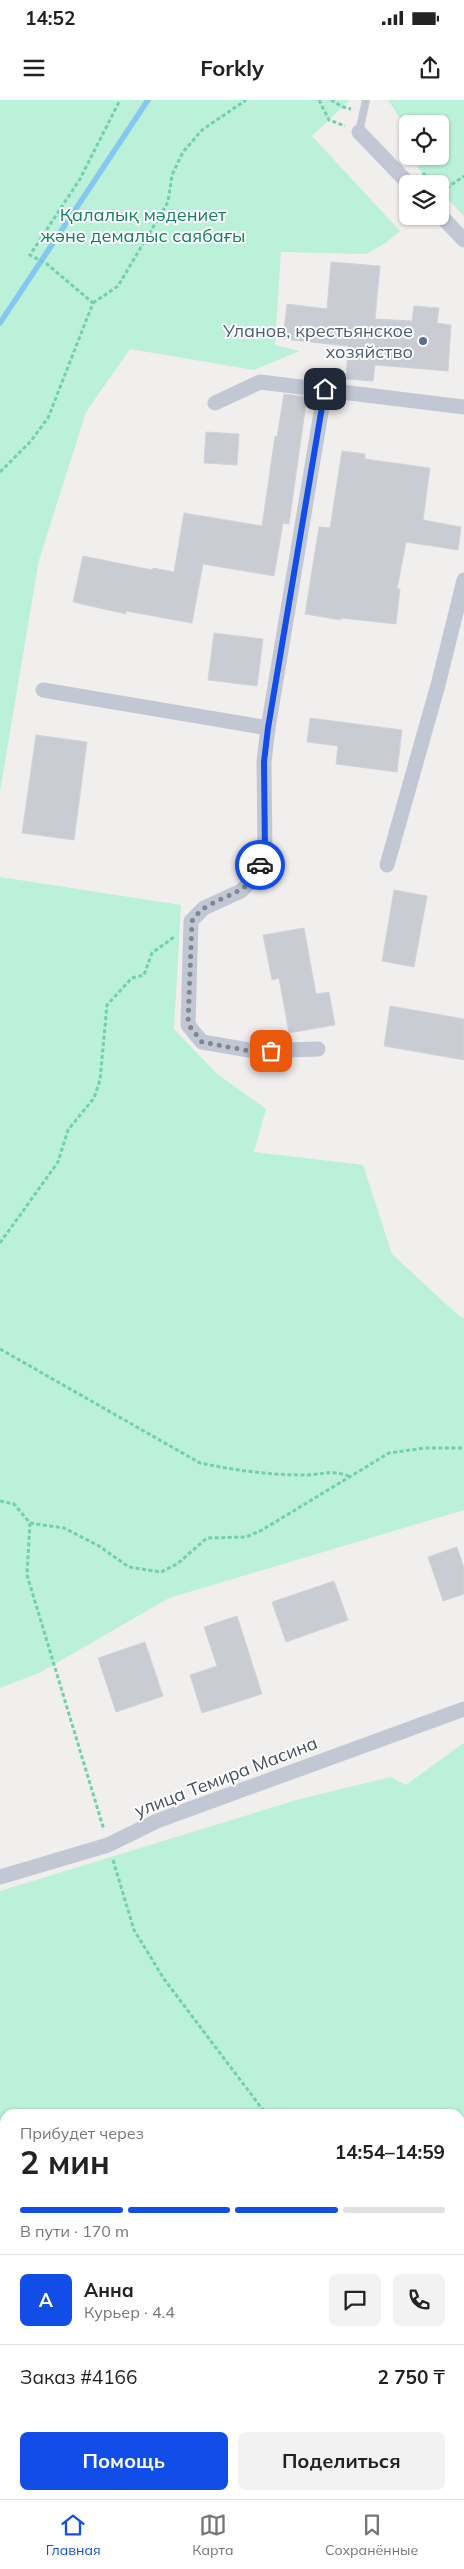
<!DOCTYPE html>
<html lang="ru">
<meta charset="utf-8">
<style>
body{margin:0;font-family:Mulish,sans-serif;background:#f2f2f2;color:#222;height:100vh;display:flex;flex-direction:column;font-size:19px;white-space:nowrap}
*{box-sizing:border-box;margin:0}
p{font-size:16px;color:#767676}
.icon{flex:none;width:28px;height:28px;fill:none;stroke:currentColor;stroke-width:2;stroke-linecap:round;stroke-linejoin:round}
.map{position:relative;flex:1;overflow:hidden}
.sheet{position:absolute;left:0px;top:2009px;width:465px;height:391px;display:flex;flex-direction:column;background:#fff;border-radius:15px 15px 0 0;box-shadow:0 1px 4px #0004}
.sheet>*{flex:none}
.tools{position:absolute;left:399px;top:15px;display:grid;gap:10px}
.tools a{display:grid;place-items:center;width:50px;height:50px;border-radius:8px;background:#fff;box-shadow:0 1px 4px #0004;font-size:25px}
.pin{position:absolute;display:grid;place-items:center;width:42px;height:42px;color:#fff;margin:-21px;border-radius:10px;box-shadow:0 2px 8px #0006}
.courier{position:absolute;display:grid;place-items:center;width:50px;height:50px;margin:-25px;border:4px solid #124de7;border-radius:50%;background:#fff;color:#222;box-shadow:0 1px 6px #0007}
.overview em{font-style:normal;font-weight:700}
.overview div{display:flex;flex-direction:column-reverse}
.overview{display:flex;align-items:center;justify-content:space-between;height:85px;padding:0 20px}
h1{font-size:32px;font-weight:700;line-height:38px}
.bar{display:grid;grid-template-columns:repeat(4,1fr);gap:8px 5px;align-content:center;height:60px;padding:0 20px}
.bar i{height:6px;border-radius:4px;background:#e0e0e0}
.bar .selected{background:#124de7}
.bar p{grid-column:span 4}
.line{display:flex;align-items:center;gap:12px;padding:0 20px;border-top:1px solid #e0e0e0}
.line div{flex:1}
.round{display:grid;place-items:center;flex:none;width:52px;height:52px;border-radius:8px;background:#f2f2f2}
.cta{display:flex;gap:10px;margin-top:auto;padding:10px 20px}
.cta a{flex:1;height:58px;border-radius:8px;background:#124de7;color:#fff;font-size:20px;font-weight:700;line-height:58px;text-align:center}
.cta a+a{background:#f2f2f2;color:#222}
.status{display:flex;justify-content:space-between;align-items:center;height:35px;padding:0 25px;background:#fff;direction:ltr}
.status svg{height:14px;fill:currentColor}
header{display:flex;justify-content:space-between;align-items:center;height:65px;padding:0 20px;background:#fff;font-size:22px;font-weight:700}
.tab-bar{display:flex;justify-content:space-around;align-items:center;height:70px;border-top:1px solid #e0e0e0;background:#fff;font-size:14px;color:#767676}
.tab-bar a{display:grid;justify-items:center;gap:2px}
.tab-bar .selected{color:#124de7}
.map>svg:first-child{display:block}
.green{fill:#baf1d8;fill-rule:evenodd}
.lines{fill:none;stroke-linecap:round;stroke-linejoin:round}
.stream{stroke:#85c8ef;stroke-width:5.5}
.building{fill:#caccd4;stroke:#d2d3da}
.path{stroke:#71d0b0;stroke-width:3;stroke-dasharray:4 2.5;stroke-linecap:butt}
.service{stroke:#c1c8d4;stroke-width:8}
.minor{stroke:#c1c8d4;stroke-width:15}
.done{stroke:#81868f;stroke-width:5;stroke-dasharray:0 9}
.route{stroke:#124de7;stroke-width:6}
.service-dot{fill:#5c6f8a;stroke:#fff;stroke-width:2}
.labels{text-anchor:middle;stroke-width:4;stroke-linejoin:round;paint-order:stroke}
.park-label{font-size:18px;fill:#13815b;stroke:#fff}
.service-label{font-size:18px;fill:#4e5e75;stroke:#fff;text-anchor:end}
.street-label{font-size:18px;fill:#454e5c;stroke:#fff}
</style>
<div class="status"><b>14:52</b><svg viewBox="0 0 49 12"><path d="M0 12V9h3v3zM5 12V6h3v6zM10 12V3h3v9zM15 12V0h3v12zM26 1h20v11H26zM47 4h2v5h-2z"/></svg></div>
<header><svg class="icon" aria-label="menu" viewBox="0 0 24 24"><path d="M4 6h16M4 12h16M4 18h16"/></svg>Forkly<svg class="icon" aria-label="share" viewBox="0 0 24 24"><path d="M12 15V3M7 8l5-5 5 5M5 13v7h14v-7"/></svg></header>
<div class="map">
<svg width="464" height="2399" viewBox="0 0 464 2399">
<rect width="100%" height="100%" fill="#f1eeee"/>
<g class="green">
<path d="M 0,0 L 350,0 L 312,36 L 400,131 L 384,144 L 366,154 L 281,152 L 275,245 L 300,251 L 254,270 L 130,249 L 86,312 L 39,460 L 0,691 Z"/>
<path d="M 388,0 L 464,0 L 464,116 L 440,91 L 440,84 L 433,84 L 417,67 L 429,60 L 426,56 L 440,56 L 440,24 L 408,24 L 407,29 Z"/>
<path d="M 0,777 L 181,805 L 174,929 L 216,973 L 266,1009 L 254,1052 L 363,1065 L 392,1154 L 459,1216 L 464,1218 L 464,1410 L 169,1498 L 39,1573 L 0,1588 Z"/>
<path d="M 462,1644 L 464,1644 L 464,2399 L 0,2399 L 0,1791 L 300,1699 L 391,1677 L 406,1685 ZM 5,2014 L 460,2014 L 460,2395 L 5,2395 Z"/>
</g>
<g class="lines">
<path class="stream" d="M 0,223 L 148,0"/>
</g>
<g class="building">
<path d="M 331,162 L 380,166 L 375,219 L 412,221 L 414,206 L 439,208 L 437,223 L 451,225 L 448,271 L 375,265 L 373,281 L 346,279 L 348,246 L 283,239 L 287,204 L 327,209 Z"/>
<path d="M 284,294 L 307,297 L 289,424 L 283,423 L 274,476 L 203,464 L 192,523 L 126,511 L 126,514 L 73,502 L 83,456 L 152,470 L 153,468 L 174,472 L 184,413 L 262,426 L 275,336 L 277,337 Z"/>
<path d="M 206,332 L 239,334 L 237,365 L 204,363 Z"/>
<path d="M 342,351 L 365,354 L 365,359 L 430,368 L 423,420 L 461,427 L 458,450 L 406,442 L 397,489 L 400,489 L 396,524 L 341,518 L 341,520 L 305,514 L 319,427 L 330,428 Z"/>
<path d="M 214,533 L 263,539 L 257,586 L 208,580 Z"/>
<path d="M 310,618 L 402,630 L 397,672 L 336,664 L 338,646 L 307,642 Z"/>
<path d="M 36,635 L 87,642 L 74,740 L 22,733 Z"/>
<path d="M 394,790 L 427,796 L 414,867 L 382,861 Z"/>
<path d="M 304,828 L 316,894 L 329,892 L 335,925 L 289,933 L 279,878 L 272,880 L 263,835 Z"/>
<path d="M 390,906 L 464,919 L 464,960 L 384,946 Z"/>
<path d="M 457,1447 L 464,1468 L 464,1494 L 443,1501 L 428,1457 Z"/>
<path d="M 334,1481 L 348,1520 L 286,1542 L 272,1502 Z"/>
<path d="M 237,1516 L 262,1594 L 202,1613 L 190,1575 L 217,1566 L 204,1527 Z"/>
<path d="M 145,1542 L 163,1596 L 116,1612 L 98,1558 Z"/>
</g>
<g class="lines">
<g class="path">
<path d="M 319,0 L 329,20 L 345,26"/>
<path d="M 331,0 L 343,7 L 351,9"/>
<path d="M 423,73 L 433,84"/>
<path d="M 440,91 L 448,99"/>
<path d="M 441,92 L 464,76"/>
<path d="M 93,203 L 118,186 L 168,102 L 172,75 L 183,52 L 202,30 L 246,0"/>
<path d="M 0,372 L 30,342 L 48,318 L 93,203 L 47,164 L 30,155 L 80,79 L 120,0"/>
<path d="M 0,1143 L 58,1062 L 68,1030 L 94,998 L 100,980 L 107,905 L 132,878 L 144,875 L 152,853 L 174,837"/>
<path d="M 0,1249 L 200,1363 C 233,1370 269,1375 304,1375 C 324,1375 328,1369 349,1376"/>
<path d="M 0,1401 L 14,1404 L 30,1423 L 27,1475 L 104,1730"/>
<path d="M 30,1423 L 64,1428 L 99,1446 L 129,1467 L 161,1472 L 177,1464 L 207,1438 L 246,1437 L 262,1430 L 389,1353 L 425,1348 L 464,1348"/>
<path d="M 113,1760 L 134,1830 L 164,1879 L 266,2014"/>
<path d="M 460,2273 L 464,2282"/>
<path d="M 0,2379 L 5,2378"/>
</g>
<path class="service" d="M 359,32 L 366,0"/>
<g class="minor">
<path d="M 359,32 L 409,84"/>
<path d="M 440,115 L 464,140"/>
<path d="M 215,303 L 260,282 L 464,307"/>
<path d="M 43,590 L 268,628"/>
<path d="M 387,765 L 438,585 L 464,480"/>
<path d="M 318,949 L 255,951 L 202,942 L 188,925 L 191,821 L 204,808 L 241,791 L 256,776 L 265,752 L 264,662 L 268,628 L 325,289"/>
<path d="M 0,1777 L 108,1745 L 157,1721 L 464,1609"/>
</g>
</g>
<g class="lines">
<path class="done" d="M 260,765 C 251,792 227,794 206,807 C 200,810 196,816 192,821 L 188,924 L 202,942 L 255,952 L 271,951"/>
<path class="route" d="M 260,765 L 265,752 L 264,662 L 268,628 L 325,289"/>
</g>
<circle class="service-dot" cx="423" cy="241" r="5"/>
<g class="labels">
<g class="park-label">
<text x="143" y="121">Қалалық мәдениет<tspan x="143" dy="21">және демалыс саябағы</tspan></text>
</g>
<g class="service-label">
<text x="413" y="237">Уланов, крестьянское<tspan x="413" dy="21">хозяйство</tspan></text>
</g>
<g class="street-label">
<text transform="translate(226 1677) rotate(-21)" y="6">улица Темира Масина</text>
</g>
</g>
</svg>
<div class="tools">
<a><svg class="icon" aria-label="locate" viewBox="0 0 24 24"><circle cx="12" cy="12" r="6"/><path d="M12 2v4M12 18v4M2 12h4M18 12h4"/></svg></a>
<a><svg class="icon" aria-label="layers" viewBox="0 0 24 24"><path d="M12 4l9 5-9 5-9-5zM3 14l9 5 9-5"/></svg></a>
</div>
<div class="pin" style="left:271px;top:951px;background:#ea580c"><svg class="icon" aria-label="bag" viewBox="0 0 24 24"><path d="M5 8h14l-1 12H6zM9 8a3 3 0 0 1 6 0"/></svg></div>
<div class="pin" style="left:325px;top:289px;background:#1f2937"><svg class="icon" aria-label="home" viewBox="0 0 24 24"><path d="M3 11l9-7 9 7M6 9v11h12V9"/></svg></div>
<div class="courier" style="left:260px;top:765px"><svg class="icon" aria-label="car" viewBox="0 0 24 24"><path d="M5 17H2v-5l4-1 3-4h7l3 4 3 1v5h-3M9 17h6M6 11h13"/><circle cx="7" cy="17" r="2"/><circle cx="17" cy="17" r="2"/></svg></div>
<section class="sheet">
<div class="overview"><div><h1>2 мин</h1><p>Прибудет через</p></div><em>14:54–14:59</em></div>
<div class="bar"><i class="selected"></i><i class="selected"></i><i class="selected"></i><i></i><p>В пути · 170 m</p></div>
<div class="line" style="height:90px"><b class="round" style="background:#124de7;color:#fff">А</b><div><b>Анна</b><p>Курьер · 4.4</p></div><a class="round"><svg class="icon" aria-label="chat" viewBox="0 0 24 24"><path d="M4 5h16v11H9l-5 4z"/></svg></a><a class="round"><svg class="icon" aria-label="phone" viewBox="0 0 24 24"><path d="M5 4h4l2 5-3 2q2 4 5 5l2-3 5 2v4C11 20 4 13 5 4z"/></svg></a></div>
<div class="line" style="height:65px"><div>Заказ #4166</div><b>2 750 ₸</b></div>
<div class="cta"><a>Помощь</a><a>Поделиться</a></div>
</section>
</div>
<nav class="tab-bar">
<a class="selected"><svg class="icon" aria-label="home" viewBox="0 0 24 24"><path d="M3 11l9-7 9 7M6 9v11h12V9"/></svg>Главная</a>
<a><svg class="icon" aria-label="map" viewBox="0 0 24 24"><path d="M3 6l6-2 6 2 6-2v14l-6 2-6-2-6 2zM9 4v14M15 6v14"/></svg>Карта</a>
<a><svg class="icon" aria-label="saved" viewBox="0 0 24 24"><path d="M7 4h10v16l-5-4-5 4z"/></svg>Сохранённые</a>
</nav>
